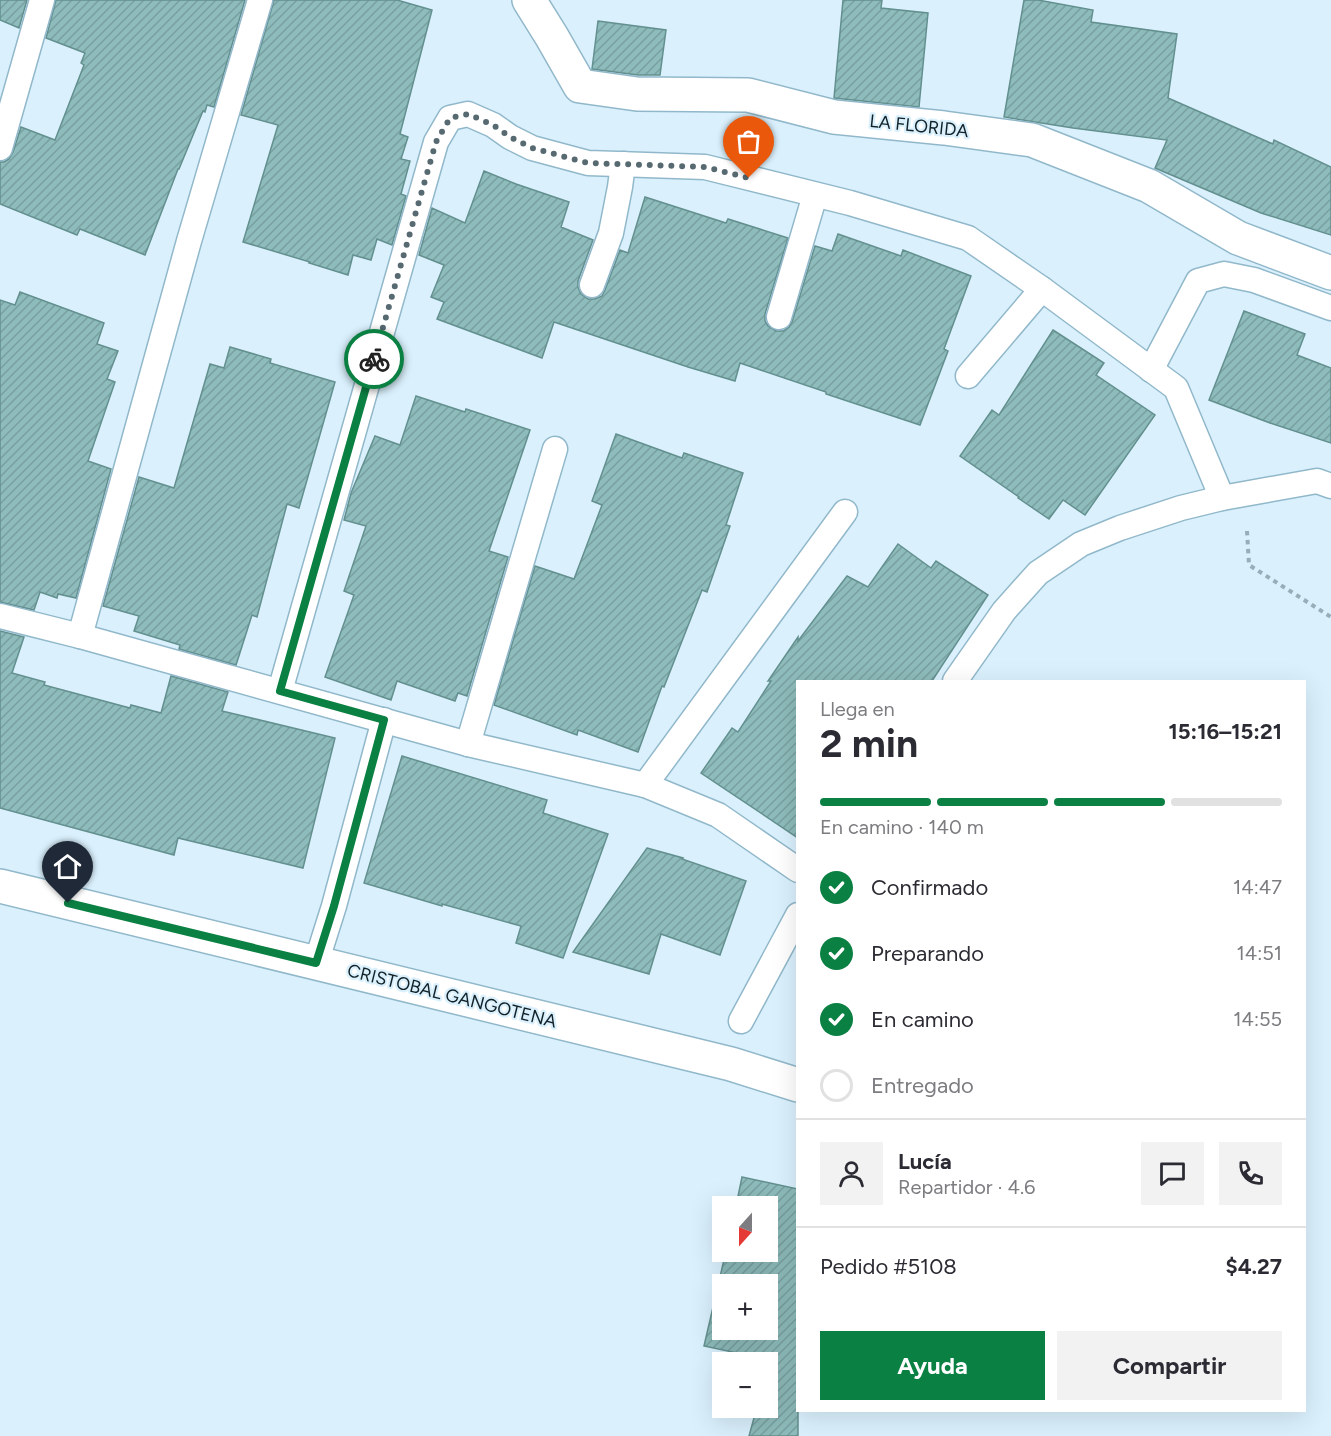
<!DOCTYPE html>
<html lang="es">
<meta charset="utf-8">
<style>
body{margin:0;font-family:Figtree,sans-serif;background:#f2f2f3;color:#2b2b33;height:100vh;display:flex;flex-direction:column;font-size:22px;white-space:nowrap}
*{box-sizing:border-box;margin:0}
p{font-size:20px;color:#7c7c81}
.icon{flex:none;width:33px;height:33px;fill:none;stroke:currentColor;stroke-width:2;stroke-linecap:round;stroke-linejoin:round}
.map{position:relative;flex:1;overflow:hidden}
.panel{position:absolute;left:796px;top:680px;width:510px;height:732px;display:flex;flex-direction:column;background:#fff;border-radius:0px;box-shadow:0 6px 24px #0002}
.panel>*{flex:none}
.needle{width:39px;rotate:201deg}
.fabs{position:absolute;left:712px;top:1196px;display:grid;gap:12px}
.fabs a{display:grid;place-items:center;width:66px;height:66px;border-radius:0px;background:#fff;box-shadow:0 6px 24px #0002;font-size:30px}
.pin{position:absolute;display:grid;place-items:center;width:51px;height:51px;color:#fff;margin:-62px -26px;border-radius:50% 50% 50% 0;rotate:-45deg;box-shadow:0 0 6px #0007}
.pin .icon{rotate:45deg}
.courier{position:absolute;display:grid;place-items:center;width:60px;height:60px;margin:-30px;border:4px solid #0b8043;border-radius:50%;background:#fff;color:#222;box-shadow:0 2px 8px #0007}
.headline em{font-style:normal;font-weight:700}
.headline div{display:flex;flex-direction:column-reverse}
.headline{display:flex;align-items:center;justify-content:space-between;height:102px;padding:0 24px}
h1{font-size:39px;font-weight:700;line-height:45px}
.bar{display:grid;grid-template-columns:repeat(4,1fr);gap:9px 6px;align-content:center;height:72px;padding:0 24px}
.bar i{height:8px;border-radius:4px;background:#e1e1e2}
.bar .selected{background:#0b8043}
.bar p{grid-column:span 4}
.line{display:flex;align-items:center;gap:15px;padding:0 24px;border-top:2px solid #e1e1e2}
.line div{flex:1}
.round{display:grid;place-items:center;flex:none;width:63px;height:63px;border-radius:0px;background:#f2f2f3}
ol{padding:0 24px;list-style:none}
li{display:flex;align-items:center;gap:18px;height:66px}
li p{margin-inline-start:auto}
li .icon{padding:6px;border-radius:50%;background:#0b8043;color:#fff;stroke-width:4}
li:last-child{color:#7c7c81}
li i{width:33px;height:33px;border:3px solid #e1e1e2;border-radius:50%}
.cta{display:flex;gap:12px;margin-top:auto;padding:12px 24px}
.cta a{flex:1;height:69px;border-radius:0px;background:#0b8043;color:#fff;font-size:24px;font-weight:700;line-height:69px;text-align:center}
.cta a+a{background:#f2f2f3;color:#2b2b33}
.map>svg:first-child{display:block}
.building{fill:url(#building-hatch);stroke:#63908f;stroke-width:1.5;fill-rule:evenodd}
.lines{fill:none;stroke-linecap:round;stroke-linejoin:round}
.lane-casing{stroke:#91b8ca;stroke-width:27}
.street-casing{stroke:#91b8ca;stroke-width:36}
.path{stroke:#98adb7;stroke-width:4;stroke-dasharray:4.5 4.5;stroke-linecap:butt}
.lane{stroke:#fff;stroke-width:24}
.street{stroke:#fff;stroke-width:33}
.done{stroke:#576a72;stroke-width:6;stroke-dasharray:0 10.8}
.route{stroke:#0b8043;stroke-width:8}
.labels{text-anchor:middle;stroke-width:4.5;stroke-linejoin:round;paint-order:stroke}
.street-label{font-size:18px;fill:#112127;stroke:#daf1fd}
</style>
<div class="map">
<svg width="1331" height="1436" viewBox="0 0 1331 1436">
<defs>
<pattern id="building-hatch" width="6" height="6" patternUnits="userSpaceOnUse" patternTransform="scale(1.5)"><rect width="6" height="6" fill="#8ebbbb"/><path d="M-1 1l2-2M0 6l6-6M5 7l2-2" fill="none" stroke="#79a0a1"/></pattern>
</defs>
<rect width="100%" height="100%" fill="#daf1fd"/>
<g class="building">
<path d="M 0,0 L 27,0 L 19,28 L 0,20 Z"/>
<path d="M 56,0 L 245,0 L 214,107 L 207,105 L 205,112 L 203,111 L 179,169 L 178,169 L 145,255 L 80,229 L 77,235 L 0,204 L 0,162 L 4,162 L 9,159 L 13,152 L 21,127 L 55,140 L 84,65 L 81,63 L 85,53 L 46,38 Z"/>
<path d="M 274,0 L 397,0 L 432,10 L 400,134 L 408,137 L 401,159 L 410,161 L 401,194 L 406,196 L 392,245 L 377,239 L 371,260 L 353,255 L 348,275 L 309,263 L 310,262 L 243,242 L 278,125 L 241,115 Z"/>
<path d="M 843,0 L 882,0 L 881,8 L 928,13 L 919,107 L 834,98 Z"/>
<path d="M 1024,0 L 1038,0 L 1093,10 L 1091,22 L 1177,34 L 1168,98 L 1273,144 L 1274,140 L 1331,167 L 1331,235 L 1261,213 L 1155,168 L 1167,140 L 1073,128 L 1004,117 Z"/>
<path d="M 598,21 L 666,30 L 660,75 L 638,75 L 592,69 Z"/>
<path d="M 484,171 L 516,184 L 569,202 L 561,227 L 593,240 L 578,281 L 578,287 L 581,294 L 588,299 L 595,299 L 602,296 L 605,290 L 620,250 L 628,253 L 645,197 L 726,223 L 728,219 L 788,238 L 765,314 L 765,321 L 768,326 L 776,331 L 783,331 L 789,327 L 792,322 L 815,246 L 832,251 L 838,234 L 901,256 L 903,250 L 971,276 L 944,349 L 948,351 L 920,425 L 826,394 L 826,392 L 740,363 L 735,381 L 688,367 L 554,322 L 542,358 L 437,319 L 444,302 L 431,297 L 444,265 L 419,255 L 432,208 L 465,223 Z"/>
<path d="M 20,292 L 104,323 L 97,344 L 118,351 L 107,379 L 115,382 L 88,461 L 111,469 L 76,598 L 58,594 L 57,598 L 40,592 L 34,610 L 0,602 L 0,300 L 15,305 Z"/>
<path d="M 1244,311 L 1305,334 L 1297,355 L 1331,368 L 1331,443 L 1270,423 L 1209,400 Z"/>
<path d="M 1053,330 L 1104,363 L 1096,375 L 1155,415 L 1085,515 L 1063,500 L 1049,519 L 1018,498 L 1019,497 L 960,456 L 992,410 L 999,415 Z"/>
<path d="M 230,347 L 271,359 L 270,363 L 335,382 L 299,508 L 287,504 L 257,617 L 252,615 L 236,665 L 179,649 L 180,645 L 134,631 L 139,616 L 103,606 L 139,477 L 174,488 L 210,364 L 224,368 Z"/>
<path d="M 416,396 L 465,412 L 466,409 L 530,430 L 489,551 L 508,557 L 467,696 L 458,693 L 455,701 L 397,681 L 391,700 L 325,677 L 354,595 L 344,591 L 366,526 L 344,520 L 351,493 L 375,436 L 400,445 Z"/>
<path d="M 616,434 L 682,458 L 684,453 L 743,473 L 726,525 L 730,526 L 707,592 L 702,590 L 664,687 L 662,686 L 638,752 L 578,730 L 577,735 L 494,705 L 535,566 L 574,579 L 602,505 L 592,501 Z"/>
<path d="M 898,544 L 931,568 L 936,561 L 988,595 L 932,681 L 798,681 L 798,838 L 701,773 L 732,728 L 738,732 L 771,681 L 768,681 L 798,637 L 798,641 L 847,576 L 868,587 Z"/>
<path d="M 0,631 L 24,637 L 12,673 L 45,682 L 44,685 L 130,708 L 131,705 L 161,713 L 171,676 L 228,692 L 222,711 L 335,738 L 303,868 L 178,838 L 174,855 L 0,808 Z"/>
<path d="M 402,756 L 547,800 L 543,813 L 608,834 L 563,958 L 516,943 L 521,926 L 442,904 L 442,906 L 364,883 Z"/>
<path d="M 647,848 L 683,858 L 682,859 L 746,881 L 720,955 L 661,934 L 649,974 L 573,952 Z"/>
<path d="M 742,1177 L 798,1189 L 798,1436 L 749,1436 L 757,1407 L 768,1407 L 768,1367 L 770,1360 L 704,1346 L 726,1251 L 768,1251 L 768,1206 L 736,1206 ZM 723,1284 L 768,1284 L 768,1329 L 723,1329 Z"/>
</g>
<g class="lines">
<defs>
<g id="lane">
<path d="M 0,148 L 42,0"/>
<path d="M 592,285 L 611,233 L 620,187 L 623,164"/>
<path d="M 779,317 L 815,195"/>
<path d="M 1151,370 L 1198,281 L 1224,274 L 1254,280 L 1331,308"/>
<path d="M 968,376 L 1042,289"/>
<path d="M 0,616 L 80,636 L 468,744 L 645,785 L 718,815 L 798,870"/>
<path d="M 80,636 L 189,241 L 260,0"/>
<path d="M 955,681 L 1004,611 L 1038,573 L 1081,544 L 1120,528 L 1181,508 L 1222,498 L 1317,481 L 1331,486"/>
<path d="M 280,691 L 436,142 L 450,118 L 468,114 L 493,125 L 510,137 L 532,148 L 588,163 L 705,167 L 850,203 L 968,238 L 1042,289 L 1176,388 L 1222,498"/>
<path d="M 468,744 L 555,449"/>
<path d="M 645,785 L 845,512"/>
<path d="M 316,963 L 334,906 L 384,720"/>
<path d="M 741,1021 L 798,915"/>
</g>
<g id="street">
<path d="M 529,0 L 552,37 L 580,86 L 637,94 L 748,95 L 834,117 L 944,128 L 1032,140 L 1149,186 L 1238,238 L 1331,273"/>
<path d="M 0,886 L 731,1064 L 798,1085"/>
</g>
</defs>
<use href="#lane" class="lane-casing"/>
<use href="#street" class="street-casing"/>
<path class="path" d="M 1247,531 L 1249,565 L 1331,617"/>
<use href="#lane" class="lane"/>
<use href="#street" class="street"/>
</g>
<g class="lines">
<path class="done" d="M 374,359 L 436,142 L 450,118 L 468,114 L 493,125 L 510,137 L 532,148 L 588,163 L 705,167 L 749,178"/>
<path class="route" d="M 68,903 L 316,963 L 334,906 L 384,720 L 280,691 L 374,359"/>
</g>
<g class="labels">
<g class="street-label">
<text transform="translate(919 126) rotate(6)" y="6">LA FLORIDA</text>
<text transform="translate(452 996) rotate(14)" y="6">CRISTOBAL GANGOTENA</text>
</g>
</g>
</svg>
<div class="fabs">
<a><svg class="needle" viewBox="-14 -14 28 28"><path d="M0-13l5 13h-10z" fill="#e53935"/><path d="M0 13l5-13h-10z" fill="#7c7c81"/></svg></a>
<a>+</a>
<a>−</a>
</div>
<div class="pin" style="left:749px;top:178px;background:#ea580c"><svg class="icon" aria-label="bag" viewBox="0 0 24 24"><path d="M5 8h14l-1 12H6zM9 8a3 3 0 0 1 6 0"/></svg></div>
<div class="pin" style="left:68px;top:903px;background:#1f2937"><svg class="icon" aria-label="home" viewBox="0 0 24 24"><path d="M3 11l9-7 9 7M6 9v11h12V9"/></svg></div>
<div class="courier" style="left:374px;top:359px"><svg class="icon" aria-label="bike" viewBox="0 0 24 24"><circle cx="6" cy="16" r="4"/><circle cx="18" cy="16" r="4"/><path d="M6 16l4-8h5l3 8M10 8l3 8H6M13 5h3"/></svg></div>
<section class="panel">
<div class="headline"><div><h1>2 min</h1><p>Llega en</p></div><em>15:16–15:21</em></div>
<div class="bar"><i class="selected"></i><i class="selected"></i><i class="selected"></i><i></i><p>En camino · 140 m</p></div>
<ol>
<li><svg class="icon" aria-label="check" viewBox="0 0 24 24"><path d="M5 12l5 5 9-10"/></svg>Confirmado<p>14:47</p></li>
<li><svg class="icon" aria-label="check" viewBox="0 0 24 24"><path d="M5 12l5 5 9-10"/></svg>Preparando<p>14:51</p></li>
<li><svg class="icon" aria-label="check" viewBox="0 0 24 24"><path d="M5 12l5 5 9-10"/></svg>En camino<p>14:55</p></li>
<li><i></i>Entregado</li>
</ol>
<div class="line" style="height:108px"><a class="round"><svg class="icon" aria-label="person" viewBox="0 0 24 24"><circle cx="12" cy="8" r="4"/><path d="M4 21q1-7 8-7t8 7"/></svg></a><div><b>Lucía</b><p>Repartidor · 4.6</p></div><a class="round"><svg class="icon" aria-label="chat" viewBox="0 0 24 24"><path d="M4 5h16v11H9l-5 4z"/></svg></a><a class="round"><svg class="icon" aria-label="phone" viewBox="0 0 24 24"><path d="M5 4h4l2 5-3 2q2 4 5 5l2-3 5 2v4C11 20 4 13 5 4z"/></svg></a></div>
<div class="line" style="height:78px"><div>Pedido #5108</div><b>$4.27</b></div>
<div class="cta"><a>Ayuda</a><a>Compartir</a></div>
</section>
</div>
